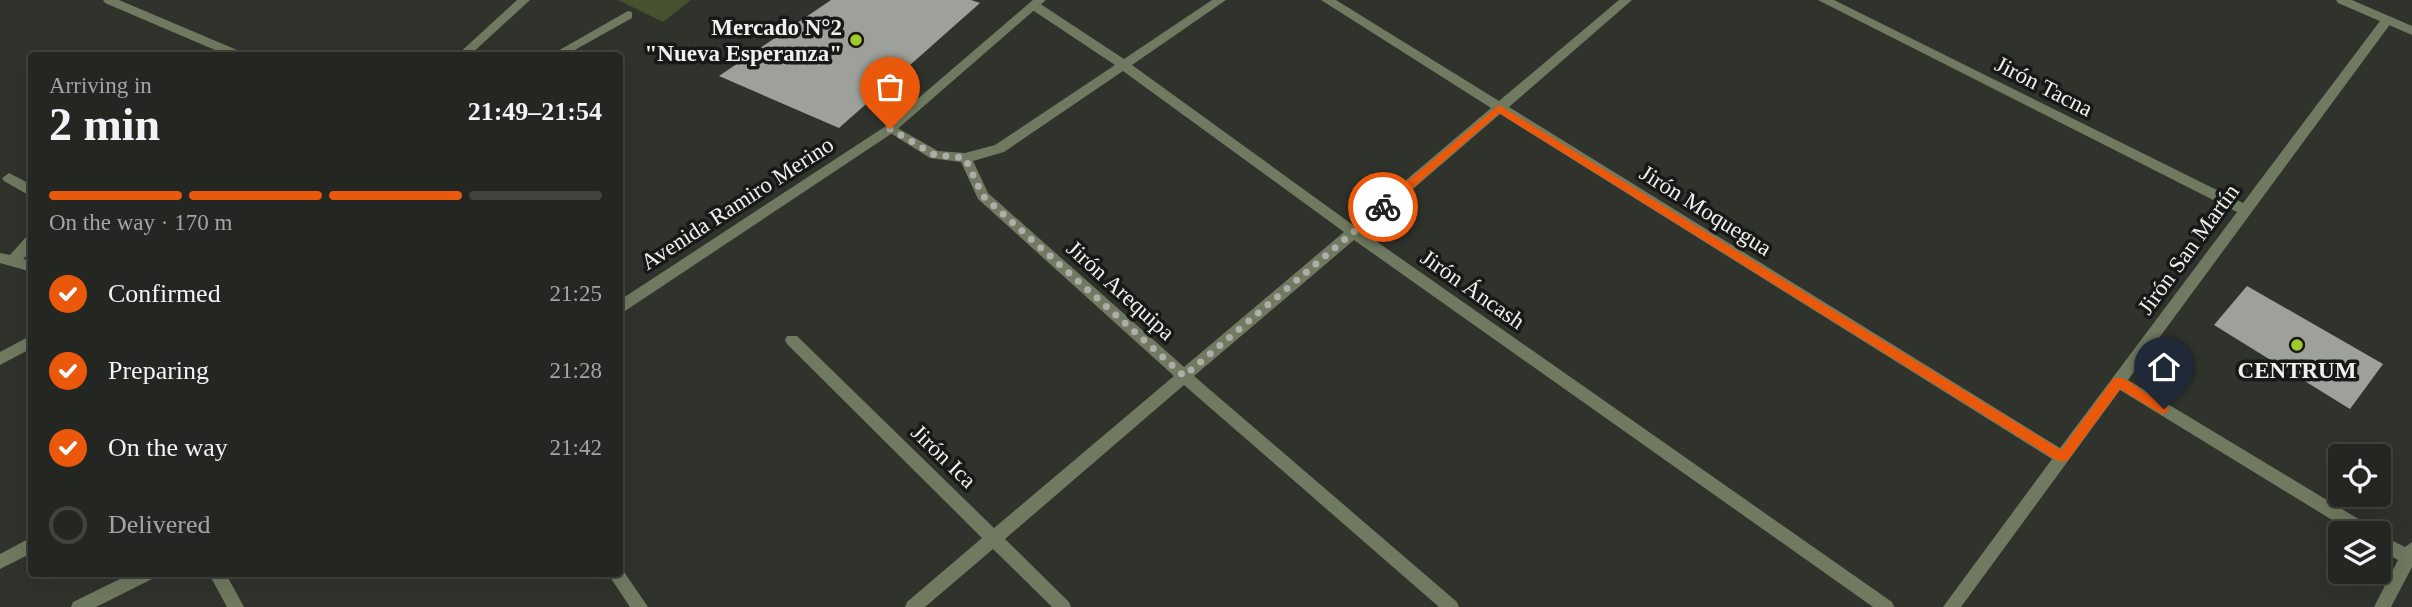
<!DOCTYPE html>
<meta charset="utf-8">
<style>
body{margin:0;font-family:Georgia,serif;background:#2c2e2a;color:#f1f3f6;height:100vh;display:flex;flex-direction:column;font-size:26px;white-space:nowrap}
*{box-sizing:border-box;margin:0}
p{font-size:23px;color:#a3a5a5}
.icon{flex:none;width:38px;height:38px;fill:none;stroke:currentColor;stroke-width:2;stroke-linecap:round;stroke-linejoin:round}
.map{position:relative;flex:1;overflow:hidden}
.details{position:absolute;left:28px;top:52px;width:595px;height:525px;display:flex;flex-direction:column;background:#242621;border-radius:7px;box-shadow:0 7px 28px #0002,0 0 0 2px #41433f}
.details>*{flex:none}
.controls{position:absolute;left:2328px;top:444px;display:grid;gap:14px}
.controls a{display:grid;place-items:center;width:63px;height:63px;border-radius:7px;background:#242621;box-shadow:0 7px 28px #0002,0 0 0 2px #41433f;font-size:35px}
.pin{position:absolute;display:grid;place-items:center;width:60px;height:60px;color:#fff;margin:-72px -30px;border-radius:50% 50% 50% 0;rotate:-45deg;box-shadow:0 0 7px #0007}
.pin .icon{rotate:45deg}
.courier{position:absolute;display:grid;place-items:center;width:70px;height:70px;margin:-35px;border:5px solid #ea580c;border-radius:50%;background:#fff;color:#222;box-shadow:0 2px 9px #0007}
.head em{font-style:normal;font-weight:800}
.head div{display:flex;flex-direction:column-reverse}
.head{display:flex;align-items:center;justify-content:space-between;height:119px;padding:0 21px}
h1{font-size:46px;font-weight:800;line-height:52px}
.bar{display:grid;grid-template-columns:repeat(4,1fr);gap:10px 7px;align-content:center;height:84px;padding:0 21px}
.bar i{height:9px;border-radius:5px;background:#41433f}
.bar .active{background:#ea580c}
.bar p{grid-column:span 4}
ol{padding:0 21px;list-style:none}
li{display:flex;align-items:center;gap:21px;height:77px}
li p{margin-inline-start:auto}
li .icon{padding:7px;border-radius:50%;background:#ea580c;color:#fff;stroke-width:4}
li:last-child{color:#a3a5a5}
li i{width:38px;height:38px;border:4px solid #41433f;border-radius:50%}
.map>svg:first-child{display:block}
.green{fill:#465130}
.building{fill:#9ea19a}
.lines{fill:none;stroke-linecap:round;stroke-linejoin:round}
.service{fill:#707a60;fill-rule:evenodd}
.minor{fill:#707a60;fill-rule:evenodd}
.tertiary{fill:#707a60;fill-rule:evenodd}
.route{fill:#ea580c}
.done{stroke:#adaea9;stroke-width:7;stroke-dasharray:0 12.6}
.poi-dot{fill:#a0c92b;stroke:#181917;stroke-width:2.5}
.labels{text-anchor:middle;stroke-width:7;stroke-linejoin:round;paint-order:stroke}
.poi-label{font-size:23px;font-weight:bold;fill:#f0f1ed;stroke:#181917;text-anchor:end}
.street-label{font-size:23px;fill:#f0f1ed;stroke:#181917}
</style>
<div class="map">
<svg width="2412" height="607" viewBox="0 0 2412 607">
<rect width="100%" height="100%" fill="#30322c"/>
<path class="green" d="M 618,0 L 691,0 L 663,22 Z"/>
<g class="building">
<path d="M 831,0 L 971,0 L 980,3 L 839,128 L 719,76 Z"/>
<path d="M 2247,286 L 2383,364 L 2350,409 L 2214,325 Z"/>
</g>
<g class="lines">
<path class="service" d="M 628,11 L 632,12 L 632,18 L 564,56 L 549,56 Z"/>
<g class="minor">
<path d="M 103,0 L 119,0 L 244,53 L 246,56 L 229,56 L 105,3 Z"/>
<path d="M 517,0 L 530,0 L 469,56 L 456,56 Z"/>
<path d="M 1212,0 L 1226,0 L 1132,65 L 1353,225 L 1491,108 L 1321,0 L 1336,0 L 1499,101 L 1619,0 L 1632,0 L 1509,107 L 2060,448 L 2237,212 L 1818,0 L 1834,0 L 2243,203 L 2383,17 L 2391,17 L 2391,23 L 2128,380 L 2375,529 L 2377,533 L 2405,547 L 2412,542 L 2412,567 L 2391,607 L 2374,607 L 2398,560 L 2378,549 L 2378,534 L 2355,534 L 2120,390 L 1961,607 L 1943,607 L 2052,459 L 1500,114 L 1363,232 L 1892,602 L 1894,607 L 1873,607 L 1354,240 L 1194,376 L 1457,602 L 1459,607 L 1439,607 L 1184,385 L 1005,539 L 1069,602 L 1071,607 L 1052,607 L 993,549 L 925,607 L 905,607 L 907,602 L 982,538 L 787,344 L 785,340 L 787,336 L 797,336 L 994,528 L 1174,376 L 978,199 L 961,162 L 930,158 L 884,129 L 886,126 L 894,126 L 938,151 L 965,153 L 995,145 L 1115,65 L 1031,9 L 1031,3 L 1039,3 L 1124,59 ZM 1123,71 L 1344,232 L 1184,367 L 988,193 L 973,161 L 1004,152 Z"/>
<path d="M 9,173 L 32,185 L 32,197 L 4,181 L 2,178 Z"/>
<path d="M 32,235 L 32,250 L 23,259 L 32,261 L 32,272 L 0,263 L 0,253 L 10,255 L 27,236 Z"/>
<path d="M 32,335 L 32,348 L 0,365 L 0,352 Z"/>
<path d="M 32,537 L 32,553 L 0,569 L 0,554 Z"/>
<path d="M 620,568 L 622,569 L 648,607 L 630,607 L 608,574 L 620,574 Z"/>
<path d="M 209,574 L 226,574 L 244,607 L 227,607 Z"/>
</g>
<g class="tertiary">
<path d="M 1033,0 L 1046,0 L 894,132 L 625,311 L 620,312 L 620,300 L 886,126 Z"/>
<path d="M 2336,0 L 2352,0 L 2412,26 L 2412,35 L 2338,3 Z"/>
<path d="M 130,574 L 154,574 L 152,579 L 96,607 L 71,607 L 73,602 Z"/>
</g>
</g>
<path class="route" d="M 1499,105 L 2061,450 L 2114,378 L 2123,378 L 2170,409 L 2164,414 L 2160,413 L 2120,389 L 2067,461 L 2058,461 L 1499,113 L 1387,210 L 1380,210 L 1380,204 Z"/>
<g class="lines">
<path class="done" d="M 890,129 L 935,155 L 965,158 L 983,196 L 1184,376 L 1383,207"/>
</g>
<g class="poi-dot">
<circle cx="856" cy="40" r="7"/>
<circle cx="2297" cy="345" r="7"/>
</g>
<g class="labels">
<g class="poi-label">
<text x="842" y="35">Mercado N°2<tspan x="842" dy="26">"Nueva Esperanza"</tspan></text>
<text x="2297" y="378" text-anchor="middle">CENTRUM</text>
</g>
<g class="street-label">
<text transform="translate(2044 86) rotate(27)" y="8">Jirón Tacna</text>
<text transform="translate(737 203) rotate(-33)" y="8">Avenida Ramiro Merino</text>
<text transform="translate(1706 210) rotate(32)" y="8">Jirón Moquegua</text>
<text transform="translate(2188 249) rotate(-54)" y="8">Jirón San Martín</text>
<text transform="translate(1473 289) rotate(35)" y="8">Jirón Áncash</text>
<text transform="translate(1121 290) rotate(42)" y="8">Jirón Arequipa</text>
<text transform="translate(944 456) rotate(44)" y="8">Jirón Ica</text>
</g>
</g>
</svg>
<div class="controls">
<a><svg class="icon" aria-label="locate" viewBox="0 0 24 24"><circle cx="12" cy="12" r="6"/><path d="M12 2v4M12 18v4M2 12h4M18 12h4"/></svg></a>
<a><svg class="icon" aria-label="layers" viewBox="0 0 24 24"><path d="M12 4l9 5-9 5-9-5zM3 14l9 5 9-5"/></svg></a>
</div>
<div class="pin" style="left:890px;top:129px;background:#ea580c"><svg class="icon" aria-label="bag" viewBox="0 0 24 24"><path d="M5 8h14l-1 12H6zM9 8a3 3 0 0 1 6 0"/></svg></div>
<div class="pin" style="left:2164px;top:409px;background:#1f2937"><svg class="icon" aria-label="home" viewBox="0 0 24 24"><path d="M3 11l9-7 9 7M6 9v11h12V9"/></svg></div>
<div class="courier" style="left:1383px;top:207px"><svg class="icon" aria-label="bike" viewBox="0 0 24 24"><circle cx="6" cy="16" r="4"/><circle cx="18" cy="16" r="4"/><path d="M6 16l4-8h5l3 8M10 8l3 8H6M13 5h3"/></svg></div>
<section class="details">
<div class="head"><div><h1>2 min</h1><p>Arriving in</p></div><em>21:49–21:54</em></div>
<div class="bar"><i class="active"></i><i class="active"></i><i class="active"></i><i></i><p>On the way · 170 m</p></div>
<ol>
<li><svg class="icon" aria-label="check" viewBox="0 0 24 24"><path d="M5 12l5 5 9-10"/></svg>Confirmed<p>21:25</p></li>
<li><svg class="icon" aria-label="check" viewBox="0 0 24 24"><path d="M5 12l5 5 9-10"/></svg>Preparing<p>21:28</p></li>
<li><svg class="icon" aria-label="check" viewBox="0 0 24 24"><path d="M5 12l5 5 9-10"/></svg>On the way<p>21:42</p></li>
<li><i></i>Delivered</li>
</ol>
</section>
</div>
